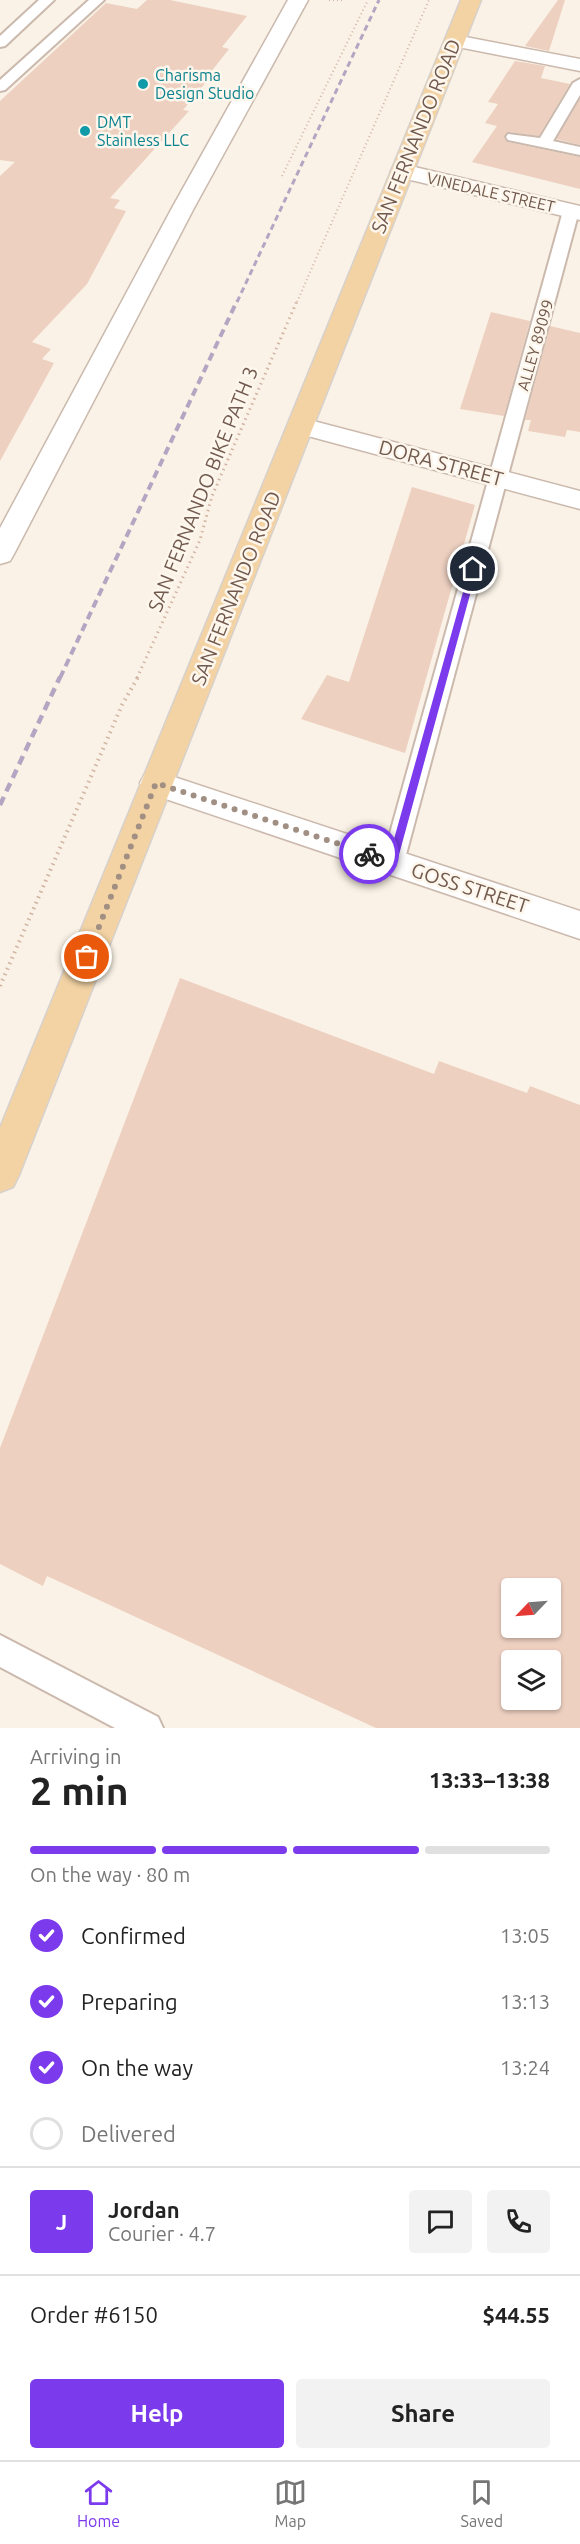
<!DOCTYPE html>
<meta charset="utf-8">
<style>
body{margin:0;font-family:Ubuntu,sans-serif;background:#f2f2f2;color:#222;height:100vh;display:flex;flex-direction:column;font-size:22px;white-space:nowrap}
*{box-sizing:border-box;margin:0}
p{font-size:20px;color:#767676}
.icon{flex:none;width:33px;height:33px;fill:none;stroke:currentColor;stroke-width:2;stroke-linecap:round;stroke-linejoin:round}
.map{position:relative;height:1728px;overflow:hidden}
.drawer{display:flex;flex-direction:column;background:#fff;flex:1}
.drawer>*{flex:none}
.needle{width:39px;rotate:245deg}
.buttons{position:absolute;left:501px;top:1578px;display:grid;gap:12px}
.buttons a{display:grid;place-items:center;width:60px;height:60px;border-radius:6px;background:#fff;box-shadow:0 2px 4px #0004;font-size:30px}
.pin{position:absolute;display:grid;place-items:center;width:51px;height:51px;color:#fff;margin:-26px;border:3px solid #fff;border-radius:50%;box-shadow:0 2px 6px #0007}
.courier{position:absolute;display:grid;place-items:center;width:60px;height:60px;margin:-30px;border:4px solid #7c3aed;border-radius:50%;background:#fff;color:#222;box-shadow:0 2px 8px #0007}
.overview em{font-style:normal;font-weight:600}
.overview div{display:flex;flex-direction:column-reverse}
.overview{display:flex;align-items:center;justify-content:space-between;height:102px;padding:0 30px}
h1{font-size:39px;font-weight:600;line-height:45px}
.bar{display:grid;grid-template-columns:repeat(4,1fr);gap:9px 6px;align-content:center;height:72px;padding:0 30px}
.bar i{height:8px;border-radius:4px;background:#e0e0e0}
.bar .current{background:#7c3aed}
.bar p{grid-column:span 4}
.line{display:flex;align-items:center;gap:15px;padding:0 30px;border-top:2px solid #e0e0e0}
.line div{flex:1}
.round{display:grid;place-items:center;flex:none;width:63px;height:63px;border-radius:6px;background:#f2f2f2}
ol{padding:0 30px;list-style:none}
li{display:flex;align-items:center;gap:18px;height:66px}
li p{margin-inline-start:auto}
li .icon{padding:6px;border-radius:50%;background:#7c3aed;color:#fff;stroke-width:4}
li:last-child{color:#767676}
li i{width:33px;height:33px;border:3px solid #e0e0e0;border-radius:50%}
.cta{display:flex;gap:12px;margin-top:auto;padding:12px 30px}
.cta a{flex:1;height:69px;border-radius:6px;background:#7c3aed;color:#fff;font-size:24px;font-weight:600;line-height:69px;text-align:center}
.cta a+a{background:#f2f2f2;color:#222}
.menu{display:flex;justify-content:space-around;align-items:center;height:84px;border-top:2px solid #e0e0e0;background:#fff;font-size:16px;color:#767676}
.menu a{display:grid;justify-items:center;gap:3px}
.menu .current{color:#7c3aed}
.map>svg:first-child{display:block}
.building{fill:#edd0c0;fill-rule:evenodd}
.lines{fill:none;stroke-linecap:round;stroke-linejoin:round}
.service-casing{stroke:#cbb9ad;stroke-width:4}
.minor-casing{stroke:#cbb9ad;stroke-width:3}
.primary-casing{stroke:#d7d1cd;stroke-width:3}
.path-far2{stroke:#d2b4a3;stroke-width:2;stroke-dasharray:1 3;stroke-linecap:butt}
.path-far1{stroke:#d2b4a3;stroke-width:3;stroke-dasharray:1.5 4;stroke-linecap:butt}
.path{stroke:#d2b4a3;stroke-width:4;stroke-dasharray:1.5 4.5;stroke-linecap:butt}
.service{fill:#fff;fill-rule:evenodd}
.minor{fill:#fff;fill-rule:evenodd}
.primary{fill:#f3d3a4;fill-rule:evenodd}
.rail-far2{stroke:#b4a5c3;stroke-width:3;stroke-dasharray:6 4;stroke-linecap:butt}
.rail-far1{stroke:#b4a5c3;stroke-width:4;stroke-dasharray:8 5;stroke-linecap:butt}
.rail{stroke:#b4a5c3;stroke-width:4.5;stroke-dasharray:9 6;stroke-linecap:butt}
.route{fill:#7c3aed}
.done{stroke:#a18f83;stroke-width:6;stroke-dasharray:0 10.8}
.culture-dot{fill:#0f9aa8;stroke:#fdf6ec;stroke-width:2}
.labels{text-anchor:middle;stroke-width:5;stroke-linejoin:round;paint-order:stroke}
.far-culture-label{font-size:16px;fill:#0d838f;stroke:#fdf6ec;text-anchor:start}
.far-street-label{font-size:16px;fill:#71594d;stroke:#fdf6ec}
.street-label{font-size:20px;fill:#71594d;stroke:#fdf6ec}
</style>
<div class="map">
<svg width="580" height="1728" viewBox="0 0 580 1728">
<rect width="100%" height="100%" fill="#faf2e6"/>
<g class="building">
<path d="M 147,0 L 170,0 L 247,16 L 222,47 L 229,49 L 203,82 L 206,82 L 183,110 L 189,111 L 110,198 L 120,200 L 114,208 L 126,211 L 87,284 L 32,342 L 51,349 L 42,359 L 54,363 L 0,461 L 0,176 L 15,162 L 0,160 L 0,101 L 106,3 L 137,9 Z"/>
<path d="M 558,0 L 565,0 L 549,51 L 525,46 Z"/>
<path d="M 515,61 L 545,66 L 541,78 L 570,84 L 539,136 L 508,132 L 504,138 L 508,142 L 580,157 L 580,189 L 472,162 L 497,126 L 485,123 L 498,104 L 488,102 Z"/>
<path d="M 580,99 L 580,145 L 556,139 Z"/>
<path d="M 491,312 L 530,321 L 504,416 L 460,409 Z"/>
<path d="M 550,326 L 580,333 L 580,432 L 567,430 L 565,437 L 528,431 L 531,420 L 525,420 Z"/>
<path d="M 412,487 L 475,505 L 405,753 L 301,719 L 327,675 L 349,682 Z"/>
<path d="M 180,978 L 434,1074 L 439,1061 L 527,1093 L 530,1086 L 580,1105 L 580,1728 L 376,1728 L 47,1576 L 43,1586 L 0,1564 L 0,1448 ZM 512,1588 L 550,1588 L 550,1628 L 512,1628 ZM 512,1660 L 550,1660 L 550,1700 L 512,1700 Z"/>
</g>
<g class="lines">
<defs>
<g id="service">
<path d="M 39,0 L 54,0 L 5,46 L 0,47 L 0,36 Z"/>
<path d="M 89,0 L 104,0 L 5,90 L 0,91 L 0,80 Z"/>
<path d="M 580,79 L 580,95 L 553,141 L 580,147 L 580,155 L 508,140 L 506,137 L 508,134 L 540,138 L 573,83 Z"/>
<path d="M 571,206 L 579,211 L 404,862 L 401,868 L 393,871 L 385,868 L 382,862 L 563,211 Z"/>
<path d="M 0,1635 L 158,1717 L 163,1728 L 115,1728 L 0,1667 Z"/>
</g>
<g id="minor">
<path d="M 288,0 L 308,0 L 194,208 L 14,554 L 10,561 L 0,564 L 0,528 L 172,208 Z"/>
<path d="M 455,35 L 580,59 L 580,71 L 448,45 L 445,41 L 448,37 Z"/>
<path d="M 402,164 L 580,206 L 580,220 L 394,176 L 391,171 L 394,166 Z"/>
<path d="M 302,418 L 580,491 L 580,509 L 293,432 L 289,426 L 293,420 Z"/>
<path d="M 156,771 L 580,911 L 580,939 L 145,792 L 140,783 L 145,774 Z"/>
</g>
<path id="primary" d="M 461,0 L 481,0 L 19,1175 L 13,1187 L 0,1192 L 0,1128 Z"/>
</defs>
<use href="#service" class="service-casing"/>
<use href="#minor" class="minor-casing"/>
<use href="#primary" class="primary-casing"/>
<g class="path-far2">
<path d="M 329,0 L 342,0"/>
<path d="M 282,176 L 368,0"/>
<path d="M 297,302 L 429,0"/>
</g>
<path class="path-far1" d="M 137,678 L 200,540 L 212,496 L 297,301"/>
<path class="path" d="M 0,986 L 122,705 L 138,677"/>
<use href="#service" class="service"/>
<use href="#minor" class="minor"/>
<use href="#primary" class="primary"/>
<path class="rail-far2" d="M 237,302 L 379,0"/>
<path class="rail-far1" d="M 60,678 L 237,301"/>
<path class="rail" d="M 0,805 L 60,677"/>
</g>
<path class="route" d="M 470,567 L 477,569 L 397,862 L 393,866 L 364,854 L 369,850 L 389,857 Z"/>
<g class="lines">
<path class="done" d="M 87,957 L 156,783 L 369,854"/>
</g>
<g class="culture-dot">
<circle cx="143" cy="84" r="6"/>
<circle cx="85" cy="131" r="6"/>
</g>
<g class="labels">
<g class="far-culture-label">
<text x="155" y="81">Charisma<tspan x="155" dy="18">Design Studio</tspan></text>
<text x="97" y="128">DMT<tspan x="97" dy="18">Stainless LLC</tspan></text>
</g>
<g class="far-street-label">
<text transform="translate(491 192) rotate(13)" y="6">VINEDALE STREET</text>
<text transform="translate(535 345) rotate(-74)" y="6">ALLEY 89099</text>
</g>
<g class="street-label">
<text transform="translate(416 136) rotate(-68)" y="7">SAN FERNANDO ROAD</text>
<text transform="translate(441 463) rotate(15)" y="7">DORA STREET</text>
<text transform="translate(203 489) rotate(-68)" y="7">SAN FERNANDO BIKE PATH 3</text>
<text transform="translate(236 588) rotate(-68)" y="7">SAN FERNANDO ROAD</text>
<text transform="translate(470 888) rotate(18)" y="7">GOSS STREET</text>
</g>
</g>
</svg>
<div class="buttons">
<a><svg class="needle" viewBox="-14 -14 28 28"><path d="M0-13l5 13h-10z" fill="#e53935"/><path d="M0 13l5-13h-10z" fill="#767676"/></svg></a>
<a><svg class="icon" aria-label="layers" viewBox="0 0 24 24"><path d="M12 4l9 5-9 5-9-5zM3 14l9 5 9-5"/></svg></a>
</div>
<div class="pin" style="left:87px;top:957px;background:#ea580c"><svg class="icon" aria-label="bag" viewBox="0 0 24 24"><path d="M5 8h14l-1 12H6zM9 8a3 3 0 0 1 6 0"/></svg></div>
<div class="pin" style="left:473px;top:569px;background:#1f2937"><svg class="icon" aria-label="home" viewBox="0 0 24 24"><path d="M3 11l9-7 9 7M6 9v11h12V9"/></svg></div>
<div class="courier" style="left:369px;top:854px"><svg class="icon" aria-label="bike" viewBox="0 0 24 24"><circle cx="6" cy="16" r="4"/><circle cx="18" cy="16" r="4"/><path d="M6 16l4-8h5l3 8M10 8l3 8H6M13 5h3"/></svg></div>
</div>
<section class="drawer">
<div class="overview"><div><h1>2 min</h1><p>Arriving in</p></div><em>13:33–13:38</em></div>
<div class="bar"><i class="current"></i><i class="current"></i><i class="current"></i><i></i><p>On the way · 80 m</p></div>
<ol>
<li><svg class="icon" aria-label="check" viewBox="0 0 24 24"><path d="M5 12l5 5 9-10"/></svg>Confirmed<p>13:05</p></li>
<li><svg class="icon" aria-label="check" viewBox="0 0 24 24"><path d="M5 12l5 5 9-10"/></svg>Preparing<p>13:13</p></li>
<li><svg class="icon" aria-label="check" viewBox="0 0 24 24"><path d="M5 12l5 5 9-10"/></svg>On the way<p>13:24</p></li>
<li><i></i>Delivered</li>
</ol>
<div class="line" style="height:108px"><b class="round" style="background:#7c3aed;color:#fff">J</b><div><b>Jordan</b><p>Courier · 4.7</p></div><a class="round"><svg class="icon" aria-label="chat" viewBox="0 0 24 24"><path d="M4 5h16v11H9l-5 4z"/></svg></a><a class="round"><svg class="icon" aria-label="phone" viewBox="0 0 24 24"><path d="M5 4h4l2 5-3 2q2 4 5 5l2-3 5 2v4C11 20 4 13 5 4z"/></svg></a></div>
<div class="line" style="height:78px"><div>Order #6150</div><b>$44.55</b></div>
<div class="cta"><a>Help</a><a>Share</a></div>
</section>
<nav class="menu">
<a class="current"><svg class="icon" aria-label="home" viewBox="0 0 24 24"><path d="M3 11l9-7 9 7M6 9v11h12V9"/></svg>Home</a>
<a><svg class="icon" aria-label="map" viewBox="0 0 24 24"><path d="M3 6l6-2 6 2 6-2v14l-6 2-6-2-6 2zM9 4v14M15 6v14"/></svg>Map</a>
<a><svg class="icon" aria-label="saved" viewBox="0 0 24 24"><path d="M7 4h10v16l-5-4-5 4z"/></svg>Saved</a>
</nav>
